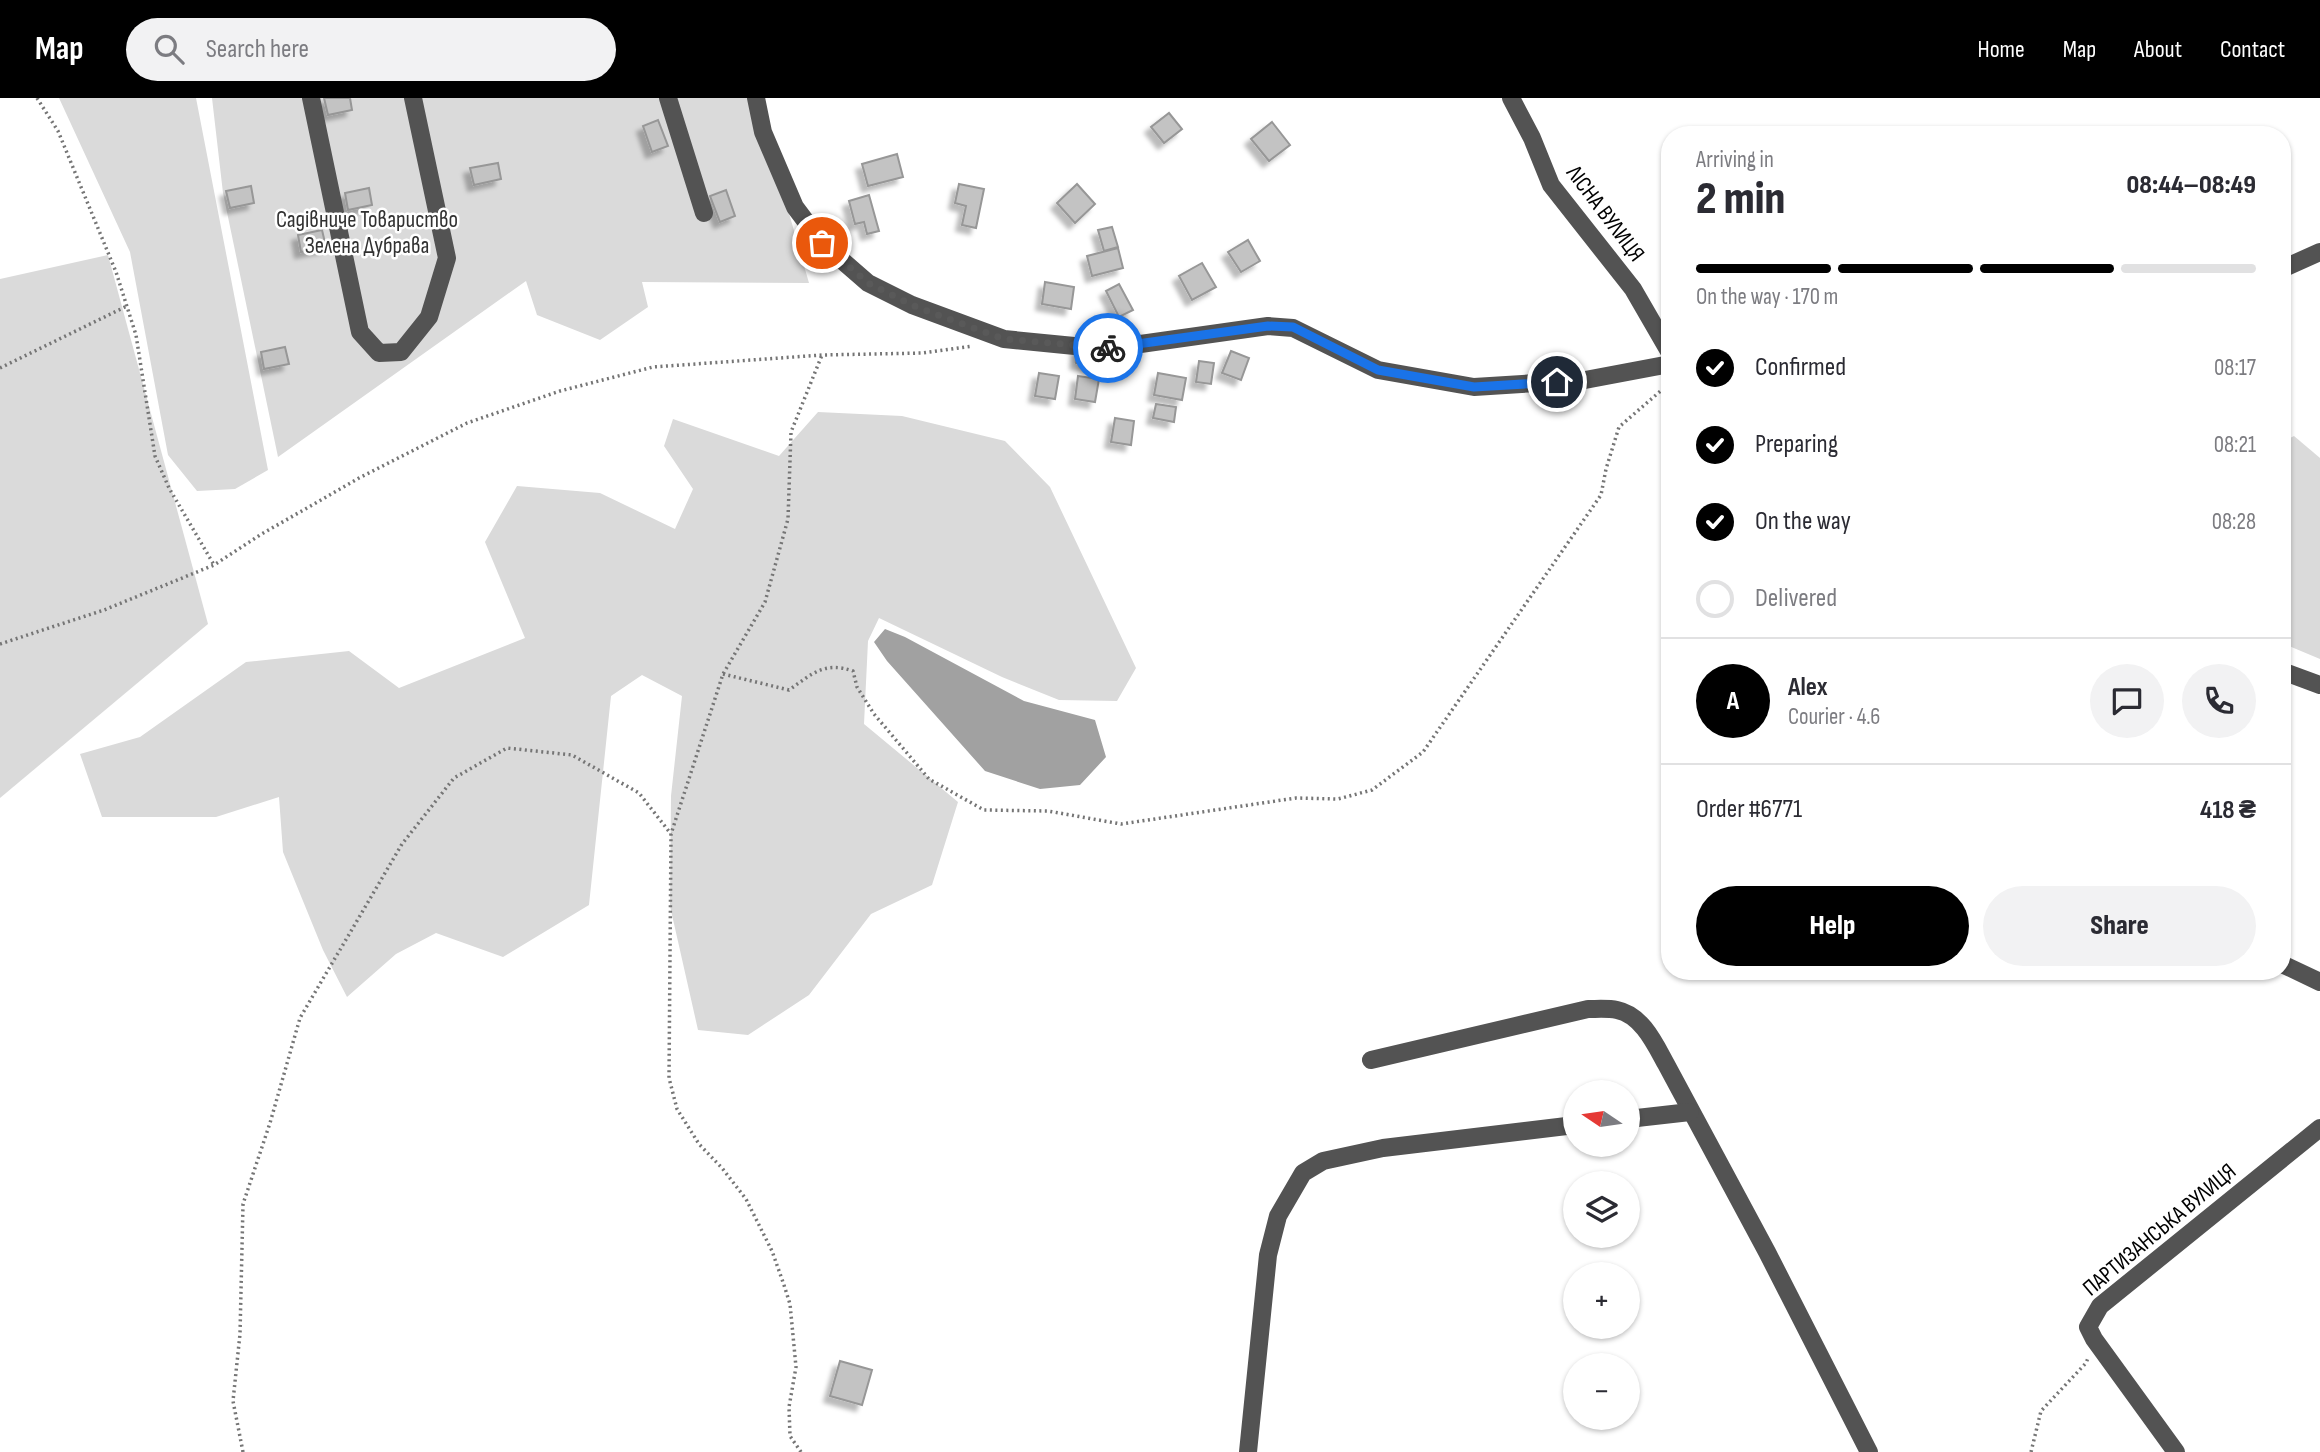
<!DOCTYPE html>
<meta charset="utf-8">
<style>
body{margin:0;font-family:"Sofia Sans Condensed",sans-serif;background:#f2f2f3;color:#2b2b33;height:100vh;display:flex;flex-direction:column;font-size:26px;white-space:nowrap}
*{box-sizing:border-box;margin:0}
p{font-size:23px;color:#7c7c81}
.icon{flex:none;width:38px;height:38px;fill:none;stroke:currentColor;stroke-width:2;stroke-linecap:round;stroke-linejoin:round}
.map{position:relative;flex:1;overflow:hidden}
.panel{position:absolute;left:1661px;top:28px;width:630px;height:854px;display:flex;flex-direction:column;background:#fff;border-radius:28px;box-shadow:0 2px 5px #0004}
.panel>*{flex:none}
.needle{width:46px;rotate:283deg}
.fabs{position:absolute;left:1563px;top:982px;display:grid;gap:14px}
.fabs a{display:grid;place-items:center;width:77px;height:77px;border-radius:50%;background:#fff;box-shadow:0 2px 5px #0004;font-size:35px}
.pin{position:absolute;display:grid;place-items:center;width:60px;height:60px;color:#fff;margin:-30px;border:4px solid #fff;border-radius:50%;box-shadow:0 2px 7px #0007}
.courier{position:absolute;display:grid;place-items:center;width:70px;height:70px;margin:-35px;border:5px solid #1a73e8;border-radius:50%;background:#fff;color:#222;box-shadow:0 2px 9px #0007}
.head em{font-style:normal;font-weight:800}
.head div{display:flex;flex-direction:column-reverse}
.head{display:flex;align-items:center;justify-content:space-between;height:119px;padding:0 35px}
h1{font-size:46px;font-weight:800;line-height:52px}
.bar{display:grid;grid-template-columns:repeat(4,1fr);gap:10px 7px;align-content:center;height:84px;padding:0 35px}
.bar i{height:9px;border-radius:5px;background:#e1e1e2}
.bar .selected{background:#000}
.bar p{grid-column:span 4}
.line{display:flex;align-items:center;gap:18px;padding:0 35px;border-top:2px solid #e1e1e2}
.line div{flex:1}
.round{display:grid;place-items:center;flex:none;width:74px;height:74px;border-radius:37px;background:#f2f2f3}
ol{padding:0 35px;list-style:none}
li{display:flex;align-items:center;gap:21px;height:77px}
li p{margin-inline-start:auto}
li .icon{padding:7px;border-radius:50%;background:#000;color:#fff;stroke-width:4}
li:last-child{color:#7c7c81}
li i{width:38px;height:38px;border:4px solid #e1e1e2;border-radius:50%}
.cta{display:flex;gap:14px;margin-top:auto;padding:14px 35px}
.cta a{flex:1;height:80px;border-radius:42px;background:#000;color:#fff;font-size:28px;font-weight:800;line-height:80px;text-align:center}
.cta a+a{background:#f2f2f3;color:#2b2b33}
header{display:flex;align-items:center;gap:42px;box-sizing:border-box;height:98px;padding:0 35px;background:#000;color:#fff}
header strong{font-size:33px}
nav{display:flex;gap:38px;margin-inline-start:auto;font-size:24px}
.search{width:490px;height:63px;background:#f2f2f3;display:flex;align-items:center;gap:18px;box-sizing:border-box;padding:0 24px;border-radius:38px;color:#7c7c81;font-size:26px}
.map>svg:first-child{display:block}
.green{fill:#dadada}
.water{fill:#a1a1a1}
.building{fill:#c3c3c3;stroke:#979797;stroke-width:2;filter:url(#shadow)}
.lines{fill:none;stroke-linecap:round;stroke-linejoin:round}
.path{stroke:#757575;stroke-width:3.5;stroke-dasharray:2 3.5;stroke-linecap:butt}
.minor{stroke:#535353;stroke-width:18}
.done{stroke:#595959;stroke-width:7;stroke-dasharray:0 12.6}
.route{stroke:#1a73e8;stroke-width:9}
.labels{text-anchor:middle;stroke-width:5;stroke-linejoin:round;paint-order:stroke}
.street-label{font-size:23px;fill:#000;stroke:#fff}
.park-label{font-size:23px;fill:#313131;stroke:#fff}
</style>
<header>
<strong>Map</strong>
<div class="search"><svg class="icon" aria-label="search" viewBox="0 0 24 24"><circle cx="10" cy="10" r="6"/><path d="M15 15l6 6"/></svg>Search here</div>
<nav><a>Home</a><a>Map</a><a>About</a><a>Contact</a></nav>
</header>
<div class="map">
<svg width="2320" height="1354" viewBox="0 0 2320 1354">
<defs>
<filter id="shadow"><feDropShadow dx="-6" dy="6" stdDeviation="2" flood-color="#0004"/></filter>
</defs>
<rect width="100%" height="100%" fill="#fff"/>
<g class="green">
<path d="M 59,0 L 196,0 L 268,372 L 235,391 L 197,393 L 168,357 L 130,154 Z"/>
<path d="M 212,0 L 756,0 L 809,185 L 642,184 L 648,209 L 600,242 L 537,217 L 526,183 L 278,359 L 223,95 Z"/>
<path d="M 108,157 L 208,526 L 0,700 L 0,181 Z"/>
<path d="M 818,314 L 902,318 L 1005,343 L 1050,389 L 1136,570 L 1117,603 L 1059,602 L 1002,579 L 879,520 L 868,543 L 864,626 L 958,704 L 932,787 L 871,816 L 809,897 L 748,937 L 698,932 L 670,808 L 671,698 L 682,598 L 642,577 L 611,598 L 589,807 L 503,859 L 436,835 L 396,856 L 347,899 L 323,852 L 283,754 L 279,699 L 216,719 L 102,719 L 80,656 L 140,639 L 246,564 L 349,553 L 399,590 L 525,540 L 485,444 L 517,388 L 600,395 L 675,431 L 693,391 L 664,348 L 673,321 L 779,358 Z"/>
<path d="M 2294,338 L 2320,360 L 2320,561 L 2282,545 L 2282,344 Z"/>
</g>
<path class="water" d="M 885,531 L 905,539 L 1024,603 L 1095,622 L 1106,659 L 1080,687 L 1040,691 L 985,673 L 887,563 L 874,544 Z"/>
<g class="building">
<path d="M 324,0 L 350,0 L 352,12 L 328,17 Z"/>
<path d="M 1169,15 L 1182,31 L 1164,45 L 1151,29 Z"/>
<path d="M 658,22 L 668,48 L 652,54 L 643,28 Z"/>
<path d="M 1272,24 L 1290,47 L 1269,63 L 1251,41 Z"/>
<path d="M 897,56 L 903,79 L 868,88 L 862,66 Z"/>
<path d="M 498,65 L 501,81 L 474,87 L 470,70 Z"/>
<path d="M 959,86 L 984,91 L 976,130 L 962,127 L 966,108 L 955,105 Z"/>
<path d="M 1077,86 L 1095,106 L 1075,125 L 1057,105 Z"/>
<path d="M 251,88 L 254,105 L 230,110 L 226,93 Z"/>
<path d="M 369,90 L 372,107 L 348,112 L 345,95 Z"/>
<path d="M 726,92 L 735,118 L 720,124 L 710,98 Z"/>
<path d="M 869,97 L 879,133 L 867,136 L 864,124 L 855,126 L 849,103 Z"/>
<path d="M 1112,129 L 1118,149 L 1104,153 L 1098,132 Z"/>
<path d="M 322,132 L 326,149 L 301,154 L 298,137 Z"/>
<path d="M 1248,142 L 1260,163 L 1241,174 L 1228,154 Z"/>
<path d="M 1118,150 L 1123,170 L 1092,178 L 1087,158 Z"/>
<path d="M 1202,165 L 1216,189 L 1192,202 L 1179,178 Z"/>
<path d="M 1045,184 L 1074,189 L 1071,211 L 1042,206 Z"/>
<path d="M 1119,186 L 1133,212 L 1119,219 L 1106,193 Z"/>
<path d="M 285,249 L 289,266 L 264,271 L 261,254 Z"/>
<path d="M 1078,251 L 1099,255 L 1097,269 L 1076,265 Z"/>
<path d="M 1231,253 L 1249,260 L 1241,282 L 1222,275 Z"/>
<path d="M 1199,263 L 1214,265 L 1211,286 L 1196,284 Z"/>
<path d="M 1039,275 L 1059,278 L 1055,301 L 1035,298 Z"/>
<path d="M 1158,275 L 1186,280 L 1182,302 L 1154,297 Z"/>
<path d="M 1078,278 L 1099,281 L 1095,304 L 1075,301 Z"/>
<path d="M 1156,306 L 1176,309 L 1174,324 L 1153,320 Z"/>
<path d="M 1115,320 L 1134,323 L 1131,347 L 1111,344 Z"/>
<path d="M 840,1263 L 872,1272 L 862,1307 L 830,1298 Z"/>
</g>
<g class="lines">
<g class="path">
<path d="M 37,0 L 58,33 L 116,174 L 136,237 L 155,358 L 169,390 L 214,467"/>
<path d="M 0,270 L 127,208"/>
<path d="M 0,546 L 104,512 L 214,467 L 260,437 L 359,380 L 467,325 L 560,293 L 653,269 L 822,257 L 923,255 L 973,248"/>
<path d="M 723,576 L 789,592 C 812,576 824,563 853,573 L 857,589 L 874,616 L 929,681 L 984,712 L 1048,713 L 1121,726 L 1296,700 L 1338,701 L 1372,692 L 1423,654 L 1601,397 L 1606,371 L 1619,329 L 1664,290 L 1667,283"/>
<path d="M 243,1354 L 233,1303 L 240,1236 L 243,1106 L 270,1025 L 300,920 L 402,746 L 454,680 L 507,650 L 572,657 L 639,695 L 671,736"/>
<path d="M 801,1354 L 790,1338 L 789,1309 L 796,1269 L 790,1206 L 784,1187 L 772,1153 L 746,1101 L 722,1070 L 699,1046 L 677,1011 L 669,980 L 671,736 L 723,576 L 765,504 L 788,421 L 791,334 L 822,257"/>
<path d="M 2031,1354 L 2041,1313 L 2086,1265 L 2088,1260"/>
</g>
<g class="minor">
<path d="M 311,0 L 360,234 L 379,255 L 401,254 L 429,219 L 447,160 L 413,0"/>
<path d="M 668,0 L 704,115"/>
<path d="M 756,0 L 763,34 L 795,109 L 822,145 L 868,185 L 912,207 L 1004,241 L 1105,251 L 1268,228 L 1293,230 L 1378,272 L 1474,289 L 1585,282 L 1670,266"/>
<path d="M 1511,0 L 1532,40 L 1551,87 L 1633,191 L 1670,255"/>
<path d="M 2282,171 L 2320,154"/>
<path d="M 2282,573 L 2320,587"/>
<path d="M 2282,866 L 2320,884"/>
<path d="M 1371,962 L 1588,911 C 1597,911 1608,910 1617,912 C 1642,917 1655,946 1666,966 L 1767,1154 L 1869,1354"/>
<path d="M 1628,1021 L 1690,1014"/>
<path d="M 1248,1354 L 1268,1157 L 1278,1118 L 1303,1075 L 1323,1063 L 1383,1050 L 1575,1027"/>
<path d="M 2176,1354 L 2094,1241 L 2088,1229 L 2100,1208 L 2320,1030"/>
</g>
</g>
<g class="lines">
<path class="done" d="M 822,145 L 868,185 L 912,207 L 935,216 L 1004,241 L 1108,250"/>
<path class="route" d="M 1108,250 L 1268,228 L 1293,229 L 1378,272 L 1474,289 L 1557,284"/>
</g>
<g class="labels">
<g class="street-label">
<text transform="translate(1606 115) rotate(53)" y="8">ЛІСНА ВУЛИЦЯ</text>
<text transform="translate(2159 1131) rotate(-40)" y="8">ПАРТИЗАНСЬКА ВУЛИЦЯ</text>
</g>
<g class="park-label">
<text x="367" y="129">Садівниче Товариство<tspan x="367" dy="26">Зелена Дубрава</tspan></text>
</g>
</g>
</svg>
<div class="fabs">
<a><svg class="needle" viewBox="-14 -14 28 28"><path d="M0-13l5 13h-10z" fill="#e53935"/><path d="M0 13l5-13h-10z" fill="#7c7c81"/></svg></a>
<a><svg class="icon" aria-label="layers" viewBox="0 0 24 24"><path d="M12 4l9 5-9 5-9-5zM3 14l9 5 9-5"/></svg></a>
<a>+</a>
<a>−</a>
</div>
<div class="pin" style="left:822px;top:145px;background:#ea580c"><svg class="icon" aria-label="bag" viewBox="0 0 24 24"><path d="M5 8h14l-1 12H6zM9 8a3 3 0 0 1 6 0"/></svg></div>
<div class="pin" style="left:1557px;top:284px;background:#1f2937"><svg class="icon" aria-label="home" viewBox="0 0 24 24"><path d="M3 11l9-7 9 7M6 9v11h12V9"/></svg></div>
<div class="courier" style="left:1108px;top:250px"><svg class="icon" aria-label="bike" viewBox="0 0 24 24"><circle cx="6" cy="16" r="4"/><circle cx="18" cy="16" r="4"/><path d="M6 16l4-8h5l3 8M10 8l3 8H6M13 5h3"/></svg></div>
<section class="panel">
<div class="head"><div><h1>2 min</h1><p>Arriving in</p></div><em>08:44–08:49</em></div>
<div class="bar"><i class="selected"></i><i class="selected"></i><i class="selected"></i><i></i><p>On the way · 170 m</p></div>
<ol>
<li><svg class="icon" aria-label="check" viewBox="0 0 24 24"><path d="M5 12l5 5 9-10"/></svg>Confirmed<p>08:17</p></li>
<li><svg class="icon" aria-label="check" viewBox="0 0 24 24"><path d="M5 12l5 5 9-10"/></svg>Preparing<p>08:21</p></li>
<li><svg class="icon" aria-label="check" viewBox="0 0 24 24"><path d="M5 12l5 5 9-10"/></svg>On the way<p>08:28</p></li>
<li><i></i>Delivered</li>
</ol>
<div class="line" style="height:126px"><b class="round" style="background:#000;color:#fff">A</b><div><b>Alex</b><p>Courier · 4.6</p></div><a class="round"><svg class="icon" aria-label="chat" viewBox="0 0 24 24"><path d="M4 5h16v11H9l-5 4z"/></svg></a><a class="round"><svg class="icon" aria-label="phone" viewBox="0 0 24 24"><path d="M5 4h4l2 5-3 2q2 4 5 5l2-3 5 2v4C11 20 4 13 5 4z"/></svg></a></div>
<div class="line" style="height:91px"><div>Order #6771</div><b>418 ₴</b></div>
<div class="cta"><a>Help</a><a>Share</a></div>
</section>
</div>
